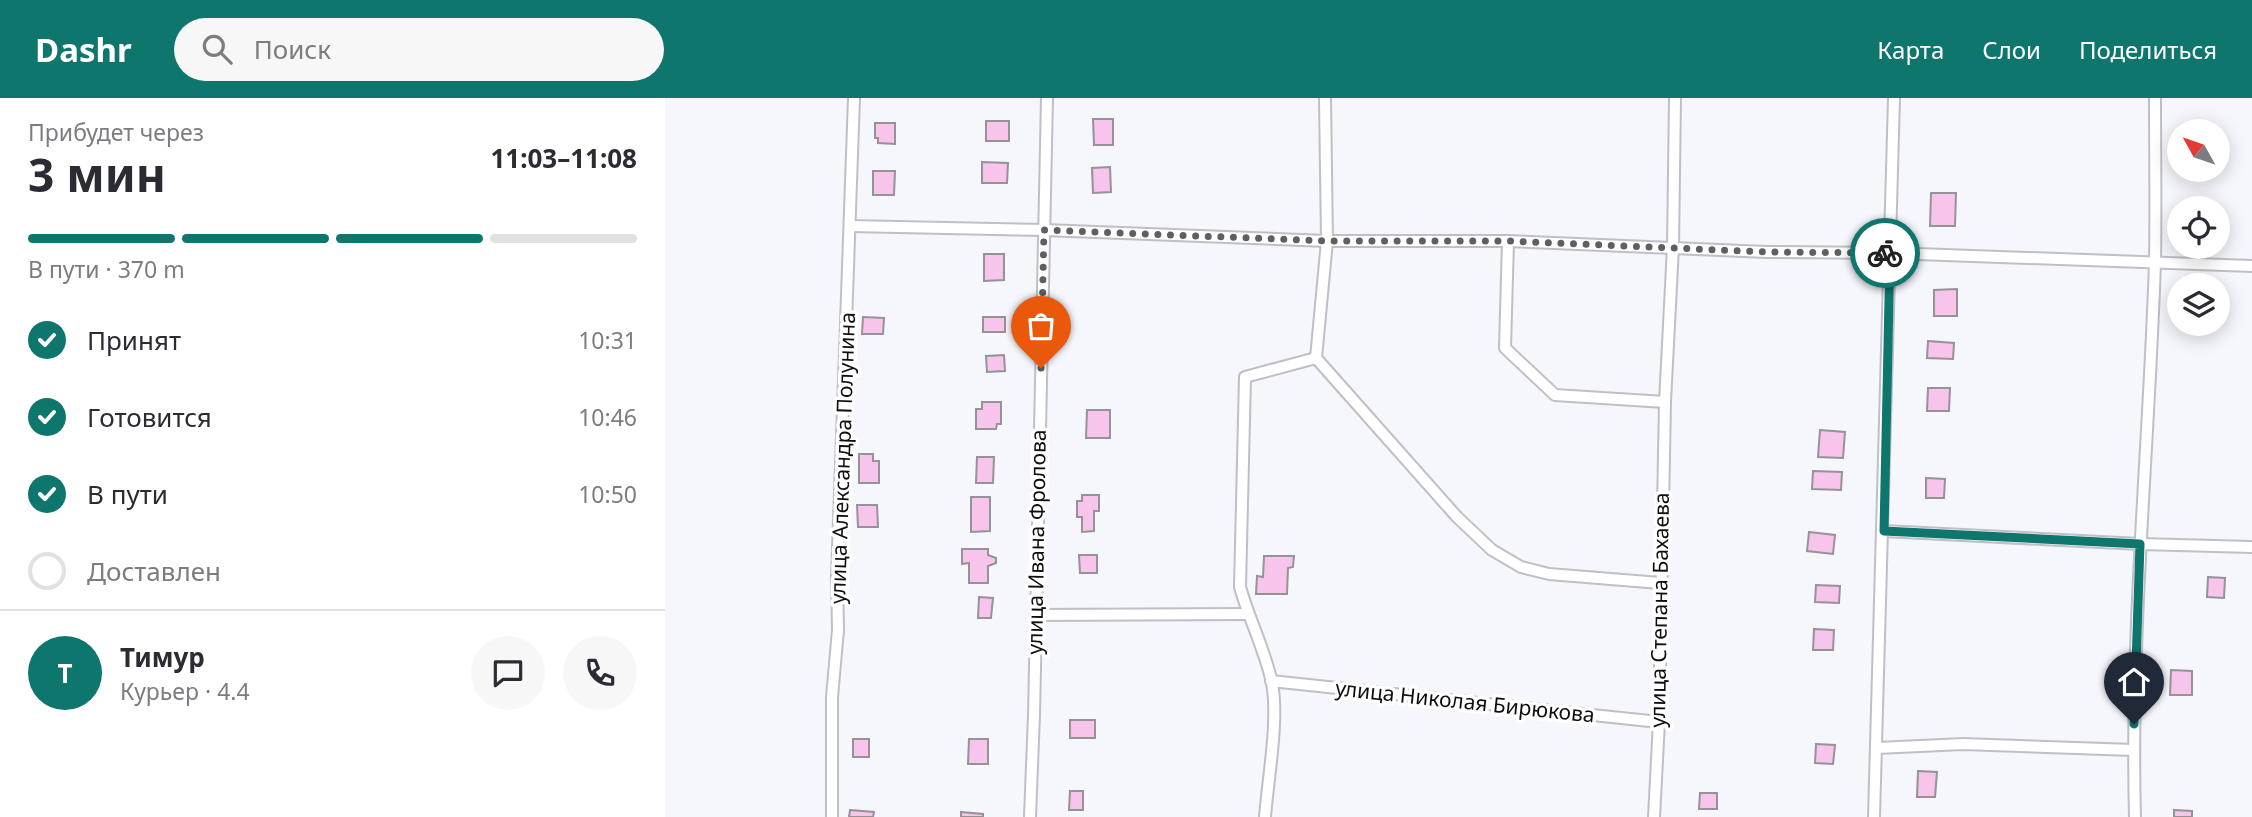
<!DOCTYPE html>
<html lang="ru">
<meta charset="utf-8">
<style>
body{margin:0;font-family:"Noto Sans",sans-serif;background:#f7f7f7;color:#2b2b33;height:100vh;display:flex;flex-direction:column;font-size:26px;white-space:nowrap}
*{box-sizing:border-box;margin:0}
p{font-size:23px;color:#7c7c81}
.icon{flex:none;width:38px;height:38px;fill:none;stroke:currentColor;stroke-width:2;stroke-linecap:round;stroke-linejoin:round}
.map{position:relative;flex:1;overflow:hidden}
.drawer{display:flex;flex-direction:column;background:#fff;width:665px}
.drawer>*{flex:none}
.needle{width:46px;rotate:310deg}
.controls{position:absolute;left:1502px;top:21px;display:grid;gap:14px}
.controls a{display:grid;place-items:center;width:63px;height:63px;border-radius:50%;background:#fff;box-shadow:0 4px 18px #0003;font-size:35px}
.pin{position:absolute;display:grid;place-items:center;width:60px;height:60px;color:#fff;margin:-72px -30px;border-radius:50% 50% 50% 0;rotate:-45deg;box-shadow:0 0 7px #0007}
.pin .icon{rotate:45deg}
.courier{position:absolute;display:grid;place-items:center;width:70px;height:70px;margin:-35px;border:5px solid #0f766e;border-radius:50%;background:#fff;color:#222;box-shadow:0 2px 9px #0007}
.summary em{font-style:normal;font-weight:700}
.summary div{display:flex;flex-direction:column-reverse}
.summary{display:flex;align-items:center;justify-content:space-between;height:119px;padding:0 28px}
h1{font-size:46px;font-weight:700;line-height:52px}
.bar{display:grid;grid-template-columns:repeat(4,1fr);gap:10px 7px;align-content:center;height:84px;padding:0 28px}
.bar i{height:9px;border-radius:5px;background:#e1e1e2}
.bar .on{background:#0f766e}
.bar p{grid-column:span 4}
.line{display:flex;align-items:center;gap:18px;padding:0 28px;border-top:2px solid #e1e1e2}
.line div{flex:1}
.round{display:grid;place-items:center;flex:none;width:74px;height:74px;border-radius:37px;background:#f7f7f7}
ol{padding:0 28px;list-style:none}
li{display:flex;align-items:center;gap:21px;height:77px}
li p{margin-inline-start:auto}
li .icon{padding:7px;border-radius:50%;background:#0f766e;color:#fff;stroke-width:4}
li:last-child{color:#7c7c81}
li i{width:38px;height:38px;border:4px solid #e1e1e2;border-radius:50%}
header{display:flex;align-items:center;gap:42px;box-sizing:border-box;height:98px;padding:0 35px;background:#0f766e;color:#fff}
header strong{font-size:33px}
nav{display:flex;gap:38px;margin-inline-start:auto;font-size:24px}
.search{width:490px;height:63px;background:#f7f7f7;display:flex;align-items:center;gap:18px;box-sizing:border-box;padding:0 24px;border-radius:38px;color:#7c7c81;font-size:26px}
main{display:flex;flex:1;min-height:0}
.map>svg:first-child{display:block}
.building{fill:#f7c4ec;stroke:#979296;stroke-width:2}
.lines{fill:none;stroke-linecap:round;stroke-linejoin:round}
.street-casing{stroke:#bfbfc6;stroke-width:14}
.street{stroke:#fff;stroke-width:10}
.done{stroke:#5f5f63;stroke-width:7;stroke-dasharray:0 12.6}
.route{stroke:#0f766e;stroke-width:9}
.labels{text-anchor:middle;stroke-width:7;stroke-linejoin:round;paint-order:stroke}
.street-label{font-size:21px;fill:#0e0e10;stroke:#fff}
</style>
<header>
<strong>Dashr</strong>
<div class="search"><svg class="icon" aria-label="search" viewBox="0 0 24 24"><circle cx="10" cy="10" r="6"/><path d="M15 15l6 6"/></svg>Поиск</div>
<nav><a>Карта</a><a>Слои</a><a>Поделиться</a></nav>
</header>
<main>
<section class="drawer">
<div class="summary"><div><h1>3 мин</h1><p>Прибудет через</p></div><em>11:03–11:08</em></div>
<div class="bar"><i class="on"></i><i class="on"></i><i class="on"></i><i></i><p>В пути · 370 m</p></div>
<ol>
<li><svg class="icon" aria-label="check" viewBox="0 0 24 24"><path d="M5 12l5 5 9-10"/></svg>Принят<p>10:31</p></li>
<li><svg class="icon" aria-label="check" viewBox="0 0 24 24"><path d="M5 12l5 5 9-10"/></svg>Готовится<p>10:46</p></li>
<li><svg class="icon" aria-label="check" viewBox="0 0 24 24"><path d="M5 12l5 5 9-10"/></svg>В пути<p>10:50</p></li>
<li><i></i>Доставлен</li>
</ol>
<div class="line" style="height:126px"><b class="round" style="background:#0f766e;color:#fff">Т</b><div><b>Тимур</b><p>Курьер · 4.4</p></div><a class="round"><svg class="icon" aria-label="chat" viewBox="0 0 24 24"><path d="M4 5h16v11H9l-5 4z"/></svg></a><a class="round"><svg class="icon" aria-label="phone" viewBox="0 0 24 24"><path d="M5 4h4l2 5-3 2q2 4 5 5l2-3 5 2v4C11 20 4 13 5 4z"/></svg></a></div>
</section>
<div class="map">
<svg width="1587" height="719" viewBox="0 0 1587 719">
<rect width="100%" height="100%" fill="#f6f6fd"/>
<g class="building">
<path d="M 428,21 L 448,21 L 448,47 L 429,47 Z"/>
<rect x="321" y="23" width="23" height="20"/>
<path d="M 210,25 L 230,25 L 230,46 L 213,45 L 213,40 L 210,40 Z"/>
<path d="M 317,64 L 343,65 L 342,85 L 317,85 Z"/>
<path d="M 445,69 L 446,94 L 428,95 L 427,70 Z"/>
<path d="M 208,73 L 230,73 L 229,97 L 208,97 Z"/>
<path d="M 1266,95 L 1291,95 L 1290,128 L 1265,128 Z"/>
<path d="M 319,156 L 339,156 L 339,182 L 319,183 Z"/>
<path d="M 1292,191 L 1292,218 L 1269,218 L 1269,192 Z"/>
<path d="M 198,219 L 219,220 L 218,236 L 197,236 Z"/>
<rect x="318" y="219" width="22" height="15"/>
<path d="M 1263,243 L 1289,245 L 1288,261 L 1262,260 Z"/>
<path d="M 339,257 L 340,273 L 322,274 L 321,258 Z"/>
<path d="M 1263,290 L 1285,290 L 1284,313 L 1262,313 Z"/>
<path d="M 317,304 L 336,304 L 336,326 L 332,326 L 331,331 L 311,331 L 311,311 L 317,311 Z"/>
<path d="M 422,312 L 445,312 L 445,340 L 421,340 Z"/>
<path d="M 1155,332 L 1180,334 L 1178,360 L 1153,359 Z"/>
<path d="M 194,356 L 208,356 L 208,363 L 214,363 L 214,385 L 194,385 Z"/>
<path d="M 312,359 L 329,359 L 328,385 L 311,385 Z"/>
<path d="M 1148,373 L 1177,374 L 1176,392 L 1147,391 Z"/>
<path d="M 1261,380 L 1280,381 L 1279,400 L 1261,400 Z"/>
<path d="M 417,397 L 434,397 L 434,413 L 429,413 L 429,433 L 417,434 L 417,419 L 412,419 L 412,403 L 417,403 Z"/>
<path d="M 306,399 L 325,399 L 325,433 L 306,434 Z"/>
<path d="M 192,407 L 212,407 L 213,429 L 193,429 Z"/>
<path d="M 1144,434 L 1170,437 L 1168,456 L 1142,453 Z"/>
<path d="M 297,451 L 323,451 L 323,457 L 331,460 L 331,465 L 323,468 L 323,485 L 304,485 L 304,465 L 297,466 Z"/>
<path d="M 414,457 L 432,457 L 432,475 L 415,475 Z"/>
<path d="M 599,458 L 629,458 L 628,469 L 623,470 L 622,496 L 591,496 L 592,478 L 598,479 Z"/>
<path d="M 1543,479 L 1560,480 L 1559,500 L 1542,499 Z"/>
<path d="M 1151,487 L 1175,488 L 1174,505 L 1150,504 Z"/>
<path d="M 314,499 L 328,500 L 326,520 L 313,520 Z"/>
<path d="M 1149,531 L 1169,532 L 1168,552 L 1148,552 Z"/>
<path d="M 1506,572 L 1527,573 L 1527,597 L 1505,597 Z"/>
<rect x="405" y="622" width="25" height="18"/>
<rect x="188" y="641" width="16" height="18"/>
<path d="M 304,641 L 323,641 L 323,666 L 303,666 Z"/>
<path d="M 1151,646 L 1170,647 L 1168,666 L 1150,665 Z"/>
<path d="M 1253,673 L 1272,674 L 1270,699 L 1252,699 Z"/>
<path d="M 405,693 L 418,693 L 418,712 L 404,712 Z"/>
<path d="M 1035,695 L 1052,695 L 1052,711 L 1034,711 Z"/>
<path d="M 185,712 L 209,714 L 208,719 L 184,719 Z"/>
<path d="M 1509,712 L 1527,713 L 1527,719 L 1509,719 Z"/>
<path d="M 296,714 L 318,716 L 318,719 L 296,719 Z"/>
</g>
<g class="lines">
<defs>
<g id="street">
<path d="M 660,0 L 662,143 L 651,260 L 792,419 L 827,452 L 856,469 L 884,476 L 995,485"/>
<path d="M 185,128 L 379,132 L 662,143 L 843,143 L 1102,154 L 1225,155 L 1587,168"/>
<path d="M 843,143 L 840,250 L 890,297 L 1000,304"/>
<path d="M 1219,433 L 1475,446 L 1587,449"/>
<path d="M 370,517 L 582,516"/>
<path d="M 606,583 L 994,624"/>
<path d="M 1212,650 L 1298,646 L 1468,652"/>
<path d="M 167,719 L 167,599 L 173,532 L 172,478 L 189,0"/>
<path d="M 365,719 L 369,617 L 382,0"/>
<path d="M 600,719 C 603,680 614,622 607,585 C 600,552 584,521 575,489 L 580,279 L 651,260"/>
<path d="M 989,719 L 994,624 L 1000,304 L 1008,149 L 1010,0"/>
<path d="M 1209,719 L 1229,0"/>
<path d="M 1470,719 C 1465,534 1484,349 1490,164 C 1491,109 1490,55 1490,0"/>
</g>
</defs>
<use href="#street" class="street-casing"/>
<use href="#street" class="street"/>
</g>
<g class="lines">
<path class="done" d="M 376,270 L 379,132 L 662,143 L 843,143 L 1102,154 L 1220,155"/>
<path class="route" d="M 1220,155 L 1225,155 L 1219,433 L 1475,446 L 1469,626"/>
</g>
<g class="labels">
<g class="street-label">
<text transform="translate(178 360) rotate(-88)" y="7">улица Александра Полунина</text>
<text transform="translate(372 444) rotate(-89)" y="7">улица Ивана Фролова</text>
<text transform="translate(995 512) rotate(-89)" y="7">улица Степана Бахаева</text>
<text transform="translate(800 604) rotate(6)" y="7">улица Николая Бирюкова</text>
</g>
</g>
</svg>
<div class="controls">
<a><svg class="needle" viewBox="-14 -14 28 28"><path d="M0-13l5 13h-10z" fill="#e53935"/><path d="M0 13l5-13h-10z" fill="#7c7c81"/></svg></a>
<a><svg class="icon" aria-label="locate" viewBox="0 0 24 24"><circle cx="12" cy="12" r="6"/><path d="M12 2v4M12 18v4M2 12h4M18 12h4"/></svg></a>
<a><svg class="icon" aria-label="layers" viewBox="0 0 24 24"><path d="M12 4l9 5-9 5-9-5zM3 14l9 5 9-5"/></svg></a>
</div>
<div class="pin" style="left:376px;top:270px;background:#ea580c"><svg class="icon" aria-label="bag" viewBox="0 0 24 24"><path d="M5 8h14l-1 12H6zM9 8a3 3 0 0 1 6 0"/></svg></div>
<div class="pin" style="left:1469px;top:626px;background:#1f2937"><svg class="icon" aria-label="home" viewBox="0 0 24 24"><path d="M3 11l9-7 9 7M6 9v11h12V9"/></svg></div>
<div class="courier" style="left:1220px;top:155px"><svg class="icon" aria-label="bike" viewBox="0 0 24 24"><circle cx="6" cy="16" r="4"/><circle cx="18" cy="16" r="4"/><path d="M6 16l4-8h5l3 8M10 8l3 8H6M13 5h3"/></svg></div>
</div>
</main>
